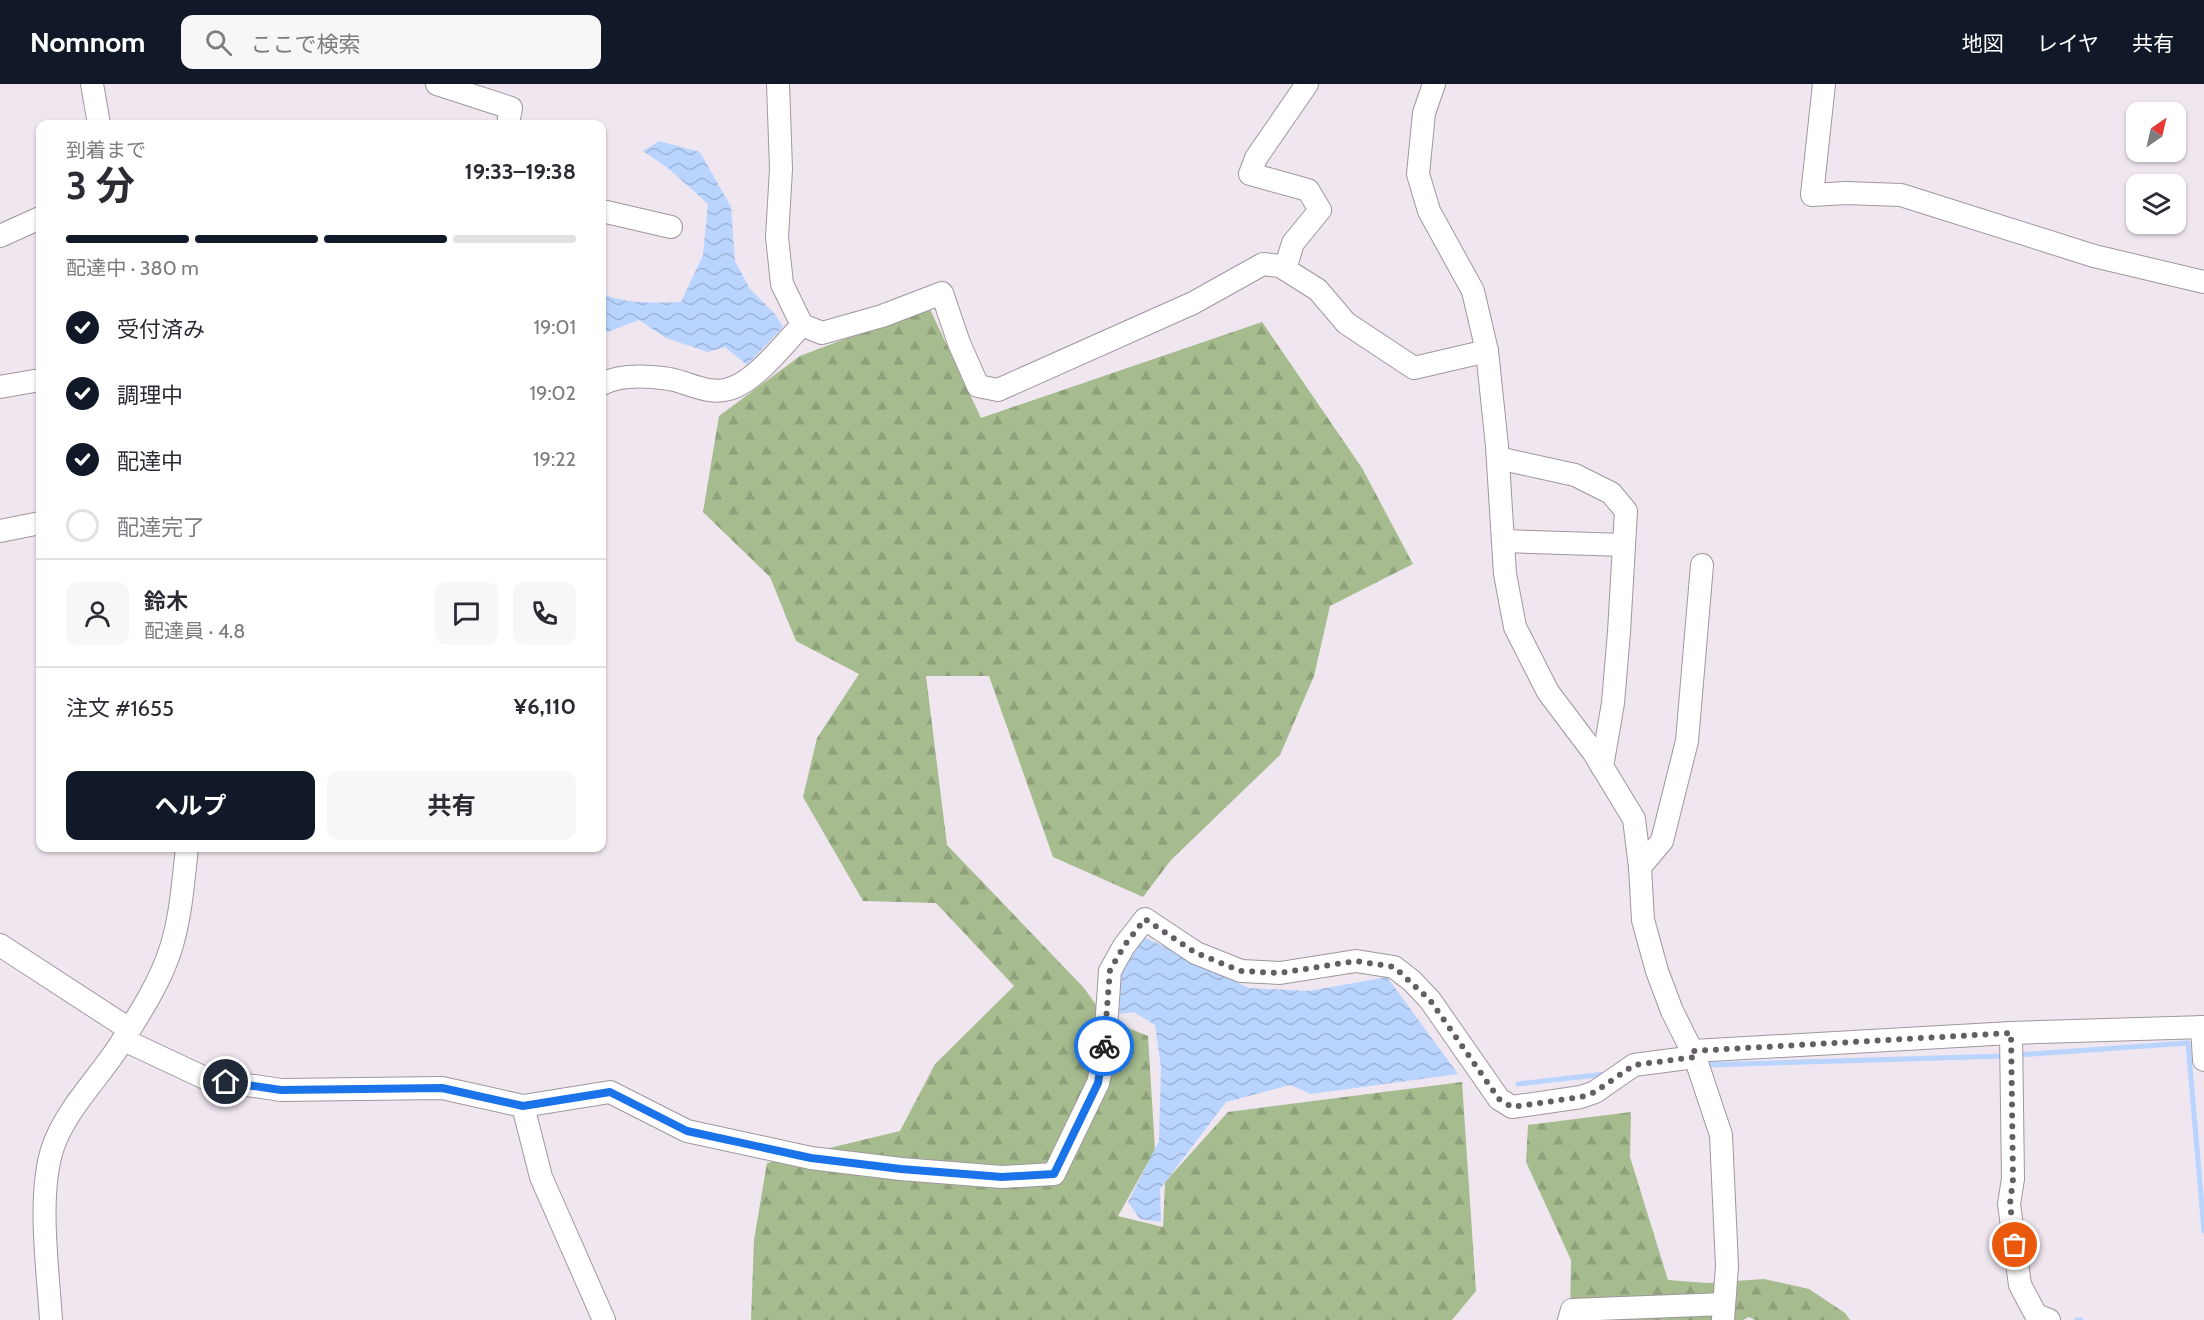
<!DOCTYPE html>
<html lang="ja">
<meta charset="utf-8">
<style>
body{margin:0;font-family:Cabin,"Noto Sans JP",sans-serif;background:#f7f7f7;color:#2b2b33;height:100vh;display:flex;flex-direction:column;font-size:22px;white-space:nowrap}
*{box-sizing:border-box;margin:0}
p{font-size:20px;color:#7c7c81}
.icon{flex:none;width:33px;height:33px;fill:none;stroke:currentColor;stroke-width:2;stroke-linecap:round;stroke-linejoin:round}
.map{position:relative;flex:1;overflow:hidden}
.panel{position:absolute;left:36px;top:36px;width:570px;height:732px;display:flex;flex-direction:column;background:#fff;border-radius:12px;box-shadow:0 2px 4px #0004}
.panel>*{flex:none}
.needle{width:39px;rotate:34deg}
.controls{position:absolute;left:2126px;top:18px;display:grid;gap:12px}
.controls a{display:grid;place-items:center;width:60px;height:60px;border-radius:12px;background:#fff;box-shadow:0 2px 4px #0004;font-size:30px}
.pin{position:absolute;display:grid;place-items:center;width:51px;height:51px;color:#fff;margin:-26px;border:3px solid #fff;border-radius:50%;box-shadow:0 2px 6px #0007}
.courier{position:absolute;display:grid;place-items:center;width:60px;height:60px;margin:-30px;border:4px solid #1a73e8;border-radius:50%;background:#fff;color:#222;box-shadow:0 2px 8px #0007}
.head em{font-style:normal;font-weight:700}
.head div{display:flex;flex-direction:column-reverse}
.head{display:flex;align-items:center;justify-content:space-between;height:102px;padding:0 30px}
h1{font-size:39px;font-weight:700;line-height:45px}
.bar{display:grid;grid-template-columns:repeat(4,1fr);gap:9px 6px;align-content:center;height:72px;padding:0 30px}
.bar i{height:8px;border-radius:4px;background:#e1e1e2}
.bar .on{background:#111827}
.bar p{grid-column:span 4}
.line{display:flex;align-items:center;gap:15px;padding:0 30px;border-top:2px solid #e1e1e2}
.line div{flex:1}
.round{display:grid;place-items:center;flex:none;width:63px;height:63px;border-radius:12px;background:#f7f7f7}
ol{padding:0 30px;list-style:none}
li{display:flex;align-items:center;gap:18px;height:66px}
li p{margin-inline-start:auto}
li .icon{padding:6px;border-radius:50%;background:#111827;color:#fff;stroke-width:4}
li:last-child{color:#7c7c81}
li i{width:33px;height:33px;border:3px solid #e1e1e2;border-radius:50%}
.button{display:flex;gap:12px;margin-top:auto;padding:12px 30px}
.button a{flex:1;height:69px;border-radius:12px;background:#111827;color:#fff;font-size:24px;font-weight:700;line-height:69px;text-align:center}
.button a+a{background:#f7f7f7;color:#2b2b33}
header{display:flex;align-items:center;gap:36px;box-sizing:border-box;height:84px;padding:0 30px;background:#111827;color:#fff}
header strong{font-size:28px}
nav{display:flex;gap:33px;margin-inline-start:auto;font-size:21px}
.search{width:420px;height:54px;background:#f7f7f7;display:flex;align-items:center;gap:15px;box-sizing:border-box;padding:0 21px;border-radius:12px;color:#7c7c81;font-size:22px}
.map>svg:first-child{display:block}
.forest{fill:url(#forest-firs)}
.water{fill:url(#water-waves)}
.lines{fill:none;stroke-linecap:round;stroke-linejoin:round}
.stream{stroke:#b9d4fe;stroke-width:5}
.minor-casing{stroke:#9f979f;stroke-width:24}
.minor{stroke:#fff;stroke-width:22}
.done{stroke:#635e63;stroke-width:6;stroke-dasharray:0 10.8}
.route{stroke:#1a73e8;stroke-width:8}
</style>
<header>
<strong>Nomnom</strong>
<div class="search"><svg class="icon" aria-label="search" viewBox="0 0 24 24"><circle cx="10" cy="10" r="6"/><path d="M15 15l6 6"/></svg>ここで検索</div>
<nav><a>地図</a><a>レイヤ</a><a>共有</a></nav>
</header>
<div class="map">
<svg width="2204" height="1236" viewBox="0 0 2204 1236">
<defs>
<pattern id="forest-firs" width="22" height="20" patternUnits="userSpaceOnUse" patternTransform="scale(1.5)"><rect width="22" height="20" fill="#a6bc8f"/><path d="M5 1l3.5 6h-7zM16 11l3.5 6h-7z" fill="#8ea17b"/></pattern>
<pattern id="water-waves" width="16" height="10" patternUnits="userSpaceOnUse" patternTransform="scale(1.5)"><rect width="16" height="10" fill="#b9d4fe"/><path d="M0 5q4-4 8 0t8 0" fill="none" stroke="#9eb5d9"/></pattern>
</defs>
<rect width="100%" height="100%" fill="#efe6ef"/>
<g class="forest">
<path d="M 929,223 L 981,334 L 1262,238 L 1362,384 L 1413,480 L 1330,522 L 1314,592 L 1280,671 L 1171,776 L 1143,813 L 1053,773 L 989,592 L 926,592 L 947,761 L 1084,904 L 1106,935 L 1148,952 L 1155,1066 L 1118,1132 L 1163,1143 L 1165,1098 L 1228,1028 L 1462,998 L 1476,1207 L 1452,1236 L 751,1236 L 754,1156 L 767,1079 L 900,1047 L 935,980 L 1014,902 L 936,819 L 863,817 L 803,713 L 817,654 L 859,590 L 796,557 L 770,493 L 703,428 L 719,332 L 800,272 Z"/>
<path d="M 1631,1028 L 1630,1073 L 1668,1196 L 1708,1199 L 1764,1195 L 1809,1205 L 1845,1229 L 1850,1236 L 1755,1236 L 1749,1233 L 1743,1236 L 1570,1236 L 1571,1176 L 1526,1078 L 1528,1041 Z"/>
</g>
<g class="water">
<path d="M 659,57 L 700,68 L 731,123 L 735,177 L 750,205 L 775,230 L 783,243 L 747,281 L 725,263 L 708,268 L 666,254 L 639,236 L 608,248 L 602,246 L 602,210 C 627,220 654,219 681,218 L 703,171 L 708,120 L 668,84 L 643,67 Z"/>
<path d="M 1144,853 L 1249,904 L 1309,907 L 1387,893 L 1458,990 L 1311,1010 L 1290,1001 L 1226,1018 L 1160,1105 L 1161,1138 L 1140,1135 L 1128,1118 L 1159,1057 L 1161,983 L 1155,941 L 1134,928 L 1119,930 L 1121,889 Z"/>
</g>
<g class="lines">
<g class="stream">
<path d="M 2017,971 L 2188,959 L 2204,1147"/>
<path d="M 1705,981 L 2005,972"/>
<path d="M 1518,1000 L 1606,990"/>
<path d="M 2077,1236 L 2081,1236"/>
</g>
<defs>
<g id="minor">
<path d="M 92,0 L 99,40"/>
<path d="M 437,0 L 511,24 L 508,40"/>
<path d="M 778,0 L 781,85 L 777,153 L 782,200 L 802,241 L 822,249 L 882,232 L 942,209 L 959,259 L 978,302 L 998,306 L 1193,219 L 1263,180 L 1280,182 L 1318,206 L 1346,239 L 1414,284 L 1487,267"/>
<path d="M 1434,0 L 1424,29 L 1418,90 L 1429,127 L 1473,207 L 1487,267 L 1497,362 L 1505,490 L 1515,543 L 1548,608 L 1594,669 L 1634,735 L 1640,783 L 1643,836 L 1657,887 L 1672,927 L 1695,973 L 1721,1051 L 1727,1182 L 1723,1236"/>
<path d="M 1824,0 L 1812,111 L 1846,109 L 1901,111 L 2094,172 L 2204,198"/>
<path d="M 602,127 L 671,143"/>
<path d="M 0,152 L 40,134"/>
<path d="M 1285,185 L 1293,159 L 1320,126 L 1308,106 L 1250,90 L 1256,74 L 1307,0"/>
<path d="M 602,300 C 620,290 650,292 670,295 C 690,299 708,311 729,305 C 755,298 783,261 802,241"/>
<path d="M 0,303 L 40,296"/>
<path d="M 1498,374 L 1575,391 L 1611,409 L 1626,427 L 1619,548 L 1613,619 L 1602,683"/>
<path d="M 0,447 L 40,439"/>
<path d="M 1503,457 L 1624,461"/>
<path d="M 1640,783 L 1662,757 L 1687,657 L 1702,481"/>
<path d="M 0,861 L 129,945"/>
<path d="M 2202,943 L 2204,976"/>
<path d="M 2011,949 L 2013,1095 L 2009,1120 L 2020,1201 L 2036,1231 L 2049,1236"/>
<path d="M 124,956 L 207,995 L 281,1006 L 442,1004 L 523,1022 L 610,1008 L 687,1047 L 811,1074 L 901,1085 L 1002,1093 L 1054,1090 L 1098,999 L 1104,973 L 1110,887 L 1124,862 L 1145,835 L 1196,869 L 1241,887 L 1280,889 L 1356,877 L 1394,883 L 1412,897 L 1430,916 L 1499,1015 L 1512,1023 L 1581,1013 L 1595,1008 L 1634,981 L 1695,973"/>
<path d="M 1693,967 L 2011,949 L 2204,943"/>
<path d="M 523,1022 L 541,1093 L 604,1236"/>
<path d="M 51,1236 C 48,1186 37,1110 53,1063 C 67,1023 101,992 123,956 C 140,929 160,898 170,867 C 181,834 183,798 187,764"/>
<path d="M 1569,1236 L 1572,1226 L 1724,1220"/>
</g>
</defs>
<use href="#minor" class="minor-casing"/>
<use href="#minor" class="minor"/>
</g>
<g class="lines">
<path class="done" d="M 1104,962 L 1110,886 L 1124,862 L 1145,835 L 1196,869 L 1241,887 L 1280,889 L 1356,877 L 1394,883 L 1430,916 L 1499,1015 L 1512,1023 L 1581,1013 L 1595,1008 L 1634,981 L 1695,973 L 1693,967 L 2011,949 L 2013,1095 L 2010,1120 L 2015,1161"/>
<path class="route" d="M 226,998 L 281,1006 L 442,1004 L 523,1022 L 610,1008 L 687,1047 L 811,1074 L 901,1085 L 1002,1093 L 1054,1090 L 1098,999 L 1104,962"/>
</g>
</svg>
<div class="controls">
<a><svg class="needle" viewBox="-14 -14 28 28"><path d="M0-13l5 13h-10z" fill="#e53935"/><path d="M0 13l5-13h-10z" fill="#7c7c81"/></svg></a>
<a><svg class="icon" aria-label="layers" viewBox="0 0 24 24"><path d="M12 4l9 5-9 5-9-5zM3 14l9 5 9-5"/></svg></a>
</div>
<div class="pin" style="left:2015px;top:1161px;background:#ea580c"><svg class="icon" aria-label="bag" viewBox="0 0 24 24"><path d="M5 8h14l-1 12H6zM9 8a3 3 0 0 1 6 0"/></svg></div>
<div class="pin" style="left:226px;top:998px;background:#1f2937"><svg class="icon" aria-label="home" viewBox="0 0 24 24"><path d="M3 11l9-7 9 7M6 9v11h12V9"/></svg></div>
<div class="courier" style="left:1104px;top:962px"><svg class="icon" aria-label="bike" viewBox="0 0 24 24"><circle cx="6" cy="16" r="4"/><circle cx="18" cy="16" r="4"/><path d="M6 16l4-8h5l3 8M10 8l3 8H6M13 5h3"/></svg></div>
<section class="panel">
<div class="head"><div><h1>3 分</h1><p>到着まで</p></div><em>19:33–19:38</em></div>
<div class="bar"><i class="on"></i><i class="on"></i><i class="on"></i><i></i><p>配達中 · 380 m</p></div>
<ol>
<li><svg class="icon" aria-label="check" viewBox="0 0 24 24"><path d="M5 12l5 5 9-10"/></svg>受付済み<p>19:01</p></li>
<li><svg class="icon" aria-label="check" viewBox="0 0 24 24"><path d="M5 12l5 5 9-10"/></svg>調理中<p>19:02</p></li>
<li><svg class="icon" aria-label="check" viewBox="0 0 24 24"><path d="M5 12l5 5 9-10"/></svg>配達中<p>19:22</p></li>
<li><i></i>配達完了</li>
</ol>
<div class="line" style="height:108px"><a class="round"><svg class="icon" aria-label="person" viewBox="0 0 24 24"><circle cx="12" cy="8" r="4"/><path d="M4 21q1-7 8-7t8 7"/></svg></a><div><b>鈴木</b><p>配達員 · 4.8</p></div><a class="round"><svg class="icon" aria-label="chat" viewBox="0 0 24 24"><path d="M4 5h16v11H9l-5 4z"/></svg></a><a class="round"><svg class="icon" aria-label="phone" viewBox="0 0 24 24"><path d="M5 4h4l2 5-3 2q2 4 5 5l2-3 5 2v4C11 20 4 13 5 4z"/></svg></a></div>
<div class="line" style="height:78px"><div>注文 #1655</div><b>¥6,110</b></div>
<div class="button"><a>ヘルプ</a><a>共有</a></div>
</section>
</div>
